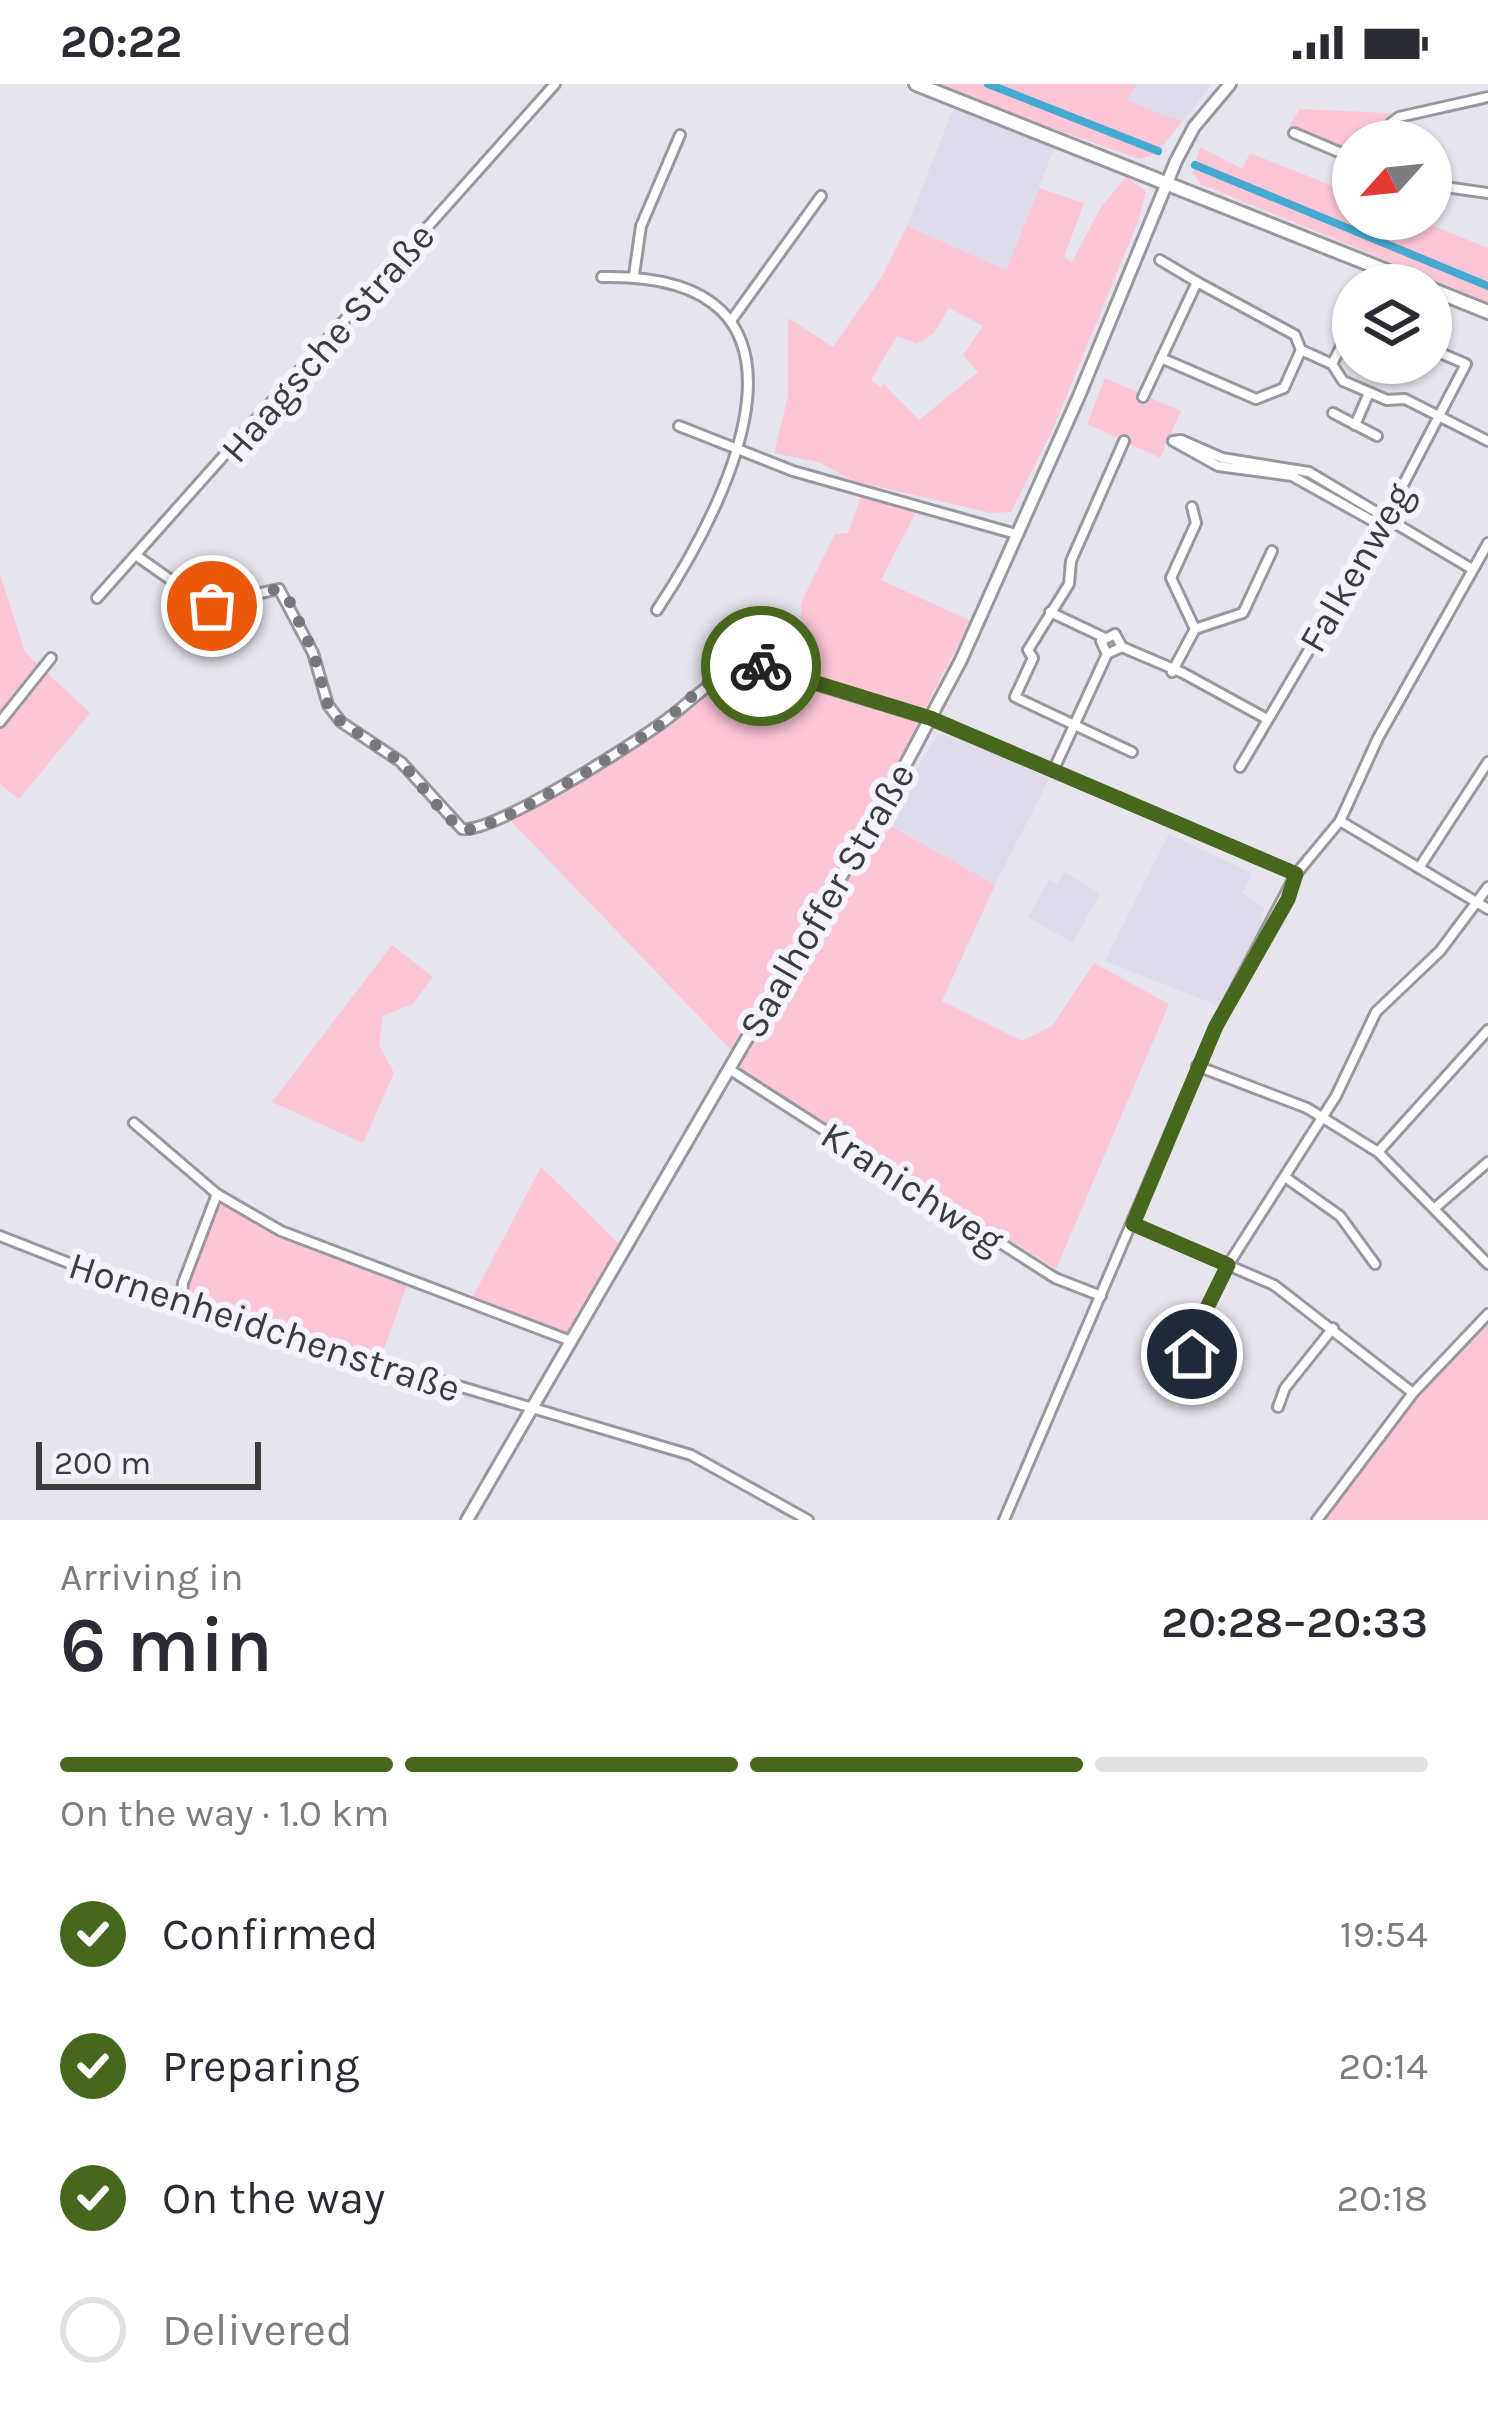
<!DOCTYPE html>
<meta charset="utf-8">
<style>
body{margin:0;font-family:Karla,sans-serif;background:#f2f2f3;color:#2b2b33;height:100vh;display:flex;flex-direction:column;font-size:45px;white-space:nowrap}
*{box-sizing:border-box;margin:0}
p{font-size:39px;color:#7c7c81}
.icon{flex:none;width:66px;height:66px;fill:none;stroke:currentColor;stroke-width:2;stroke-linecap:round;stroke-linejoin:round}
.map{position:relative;height:1436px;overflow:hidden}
.side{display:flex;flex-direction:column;background:#fff;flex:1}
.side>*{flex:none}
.needle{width:78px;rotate:243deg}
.tools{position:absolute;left:1332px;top:36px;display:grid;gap:24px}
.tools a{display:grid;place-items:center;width:120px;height:120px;border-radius:50%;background:#fff;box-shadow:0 3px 9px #0004;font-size:60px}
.scale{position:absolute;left:36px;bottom:30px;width:225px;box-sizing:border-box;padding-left:12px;border:6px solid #3c3c3f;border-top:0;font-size:33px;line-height:42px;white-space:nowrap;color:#3c3c3f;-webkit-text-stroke:9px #f4f2fb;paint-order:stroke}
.pin{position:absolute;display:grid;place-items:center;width:102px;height:102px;color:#fff;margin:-51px;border:6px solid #fff;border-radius:50%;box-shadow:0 3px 12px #0007}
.courier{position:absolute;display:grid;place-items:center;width:120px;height:120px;margin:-60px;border:9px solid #46671c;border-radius:50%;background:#fff;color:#222;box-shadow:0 3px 15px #0007}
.summary em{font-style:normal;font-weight:600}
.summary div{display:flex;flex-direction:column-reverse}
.summary{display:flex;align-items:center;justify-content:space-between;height:204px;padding:0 60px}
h1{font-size:78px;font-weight:600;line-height:90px}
.bar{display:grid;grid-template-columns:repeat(4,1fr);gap:18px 12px;align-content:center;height:144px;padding:0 60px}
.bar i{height:15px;border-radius:9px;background:#e1e1e2}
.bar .active{background:#46671c}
.bar p{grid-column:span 4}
ol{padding:0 60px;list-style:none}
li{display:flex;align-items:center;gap:36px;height:132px}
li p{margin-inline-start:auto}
li .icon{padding:12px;border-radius:50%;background:#46671c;color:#fff;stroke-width:4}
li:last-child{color:#7c7c81}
li i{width:66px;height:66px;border:6px solid #e1e1e2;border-radius:50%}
.status{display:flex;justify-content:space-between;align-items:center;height:84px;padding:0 60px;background:#fff;direction:ltr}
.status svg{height:33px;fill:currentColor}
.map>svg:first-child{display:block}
.built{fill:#dedbeb}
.green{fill:#fdc6d7;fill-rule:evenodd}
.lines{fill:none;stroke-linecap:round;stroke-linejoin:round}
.canal{stroke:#45aad2;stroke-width:8}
.minor-casing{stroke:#99989f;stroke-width:14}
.secondary-casing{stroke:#99989f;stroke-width:16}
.primary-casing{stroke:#99989f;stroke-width:18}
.minor{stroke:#fff;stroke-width:8}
.secondary{stroke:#fff;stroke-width:10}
.primary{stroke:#fff;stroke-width:12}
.done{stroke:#78777c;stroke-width:12;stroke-dasharray:0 21.6}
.route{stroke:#46671c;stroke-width:15}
.labels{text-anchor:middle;stroke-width:12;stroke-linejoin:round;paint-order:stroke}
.street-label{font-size:39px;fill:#3c3c3f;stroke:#f4f2fb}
</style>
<div class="status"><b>20:22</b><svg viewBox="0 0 49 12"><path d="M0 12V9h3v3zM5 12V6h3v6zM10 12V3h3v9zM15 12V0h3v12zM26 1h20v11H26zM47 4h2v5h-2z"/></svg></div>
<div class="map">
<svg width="1488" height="1436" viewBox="0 0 1488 1436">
<rect width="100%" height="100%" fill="#e6e5ed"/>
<g class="built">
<path d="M 1137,0 L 1208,0 L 1211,1 L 1182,38 L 1125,16 Z"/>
<path d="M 957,15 L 1058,55 L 1006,186 L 907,142 Z"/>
<path d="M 939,650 L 994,666 L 1049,695 L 995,801 L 883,736 Z"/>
<path d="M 1169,750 L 1253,790 L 1242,809 L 1264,825 L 1260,835 L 1267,840 L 1219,922 L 1105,877 Z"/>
<path d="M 1064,788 L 1100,809 L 1073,859 L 1028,833 L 1049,796 L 1057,800 Z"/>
</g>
<g class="green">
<path d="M 926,0 L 1137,0 L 1126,16 L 1182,38 L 1156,70 L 1140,75 Z"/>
<path d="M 1300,25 L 1388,29 L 1392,32 L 1386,57 L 1353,57 L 1353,71 L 1288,43 Z"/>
<path d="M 1200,63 L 1242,85 L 1250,69 L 1353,110 L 1353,135 L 1416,135 L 1488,164 L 1488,218 L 1201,100 L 1193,89 Z"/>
<path d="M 1126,93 L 1146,107 L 1139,135 L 1052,347 L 1011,428 L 991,429 L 854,397 L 818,378 L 774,369 L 788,312 L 788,234 L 833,263 L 881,194 L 907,142 L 1006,186 L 1039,104 L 1084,119 L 1064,173 L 1072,178 L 1101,123 ZM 949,224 L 983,242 L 963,271 L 978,288 L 919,336 L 883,299 L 881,304 L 871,296 L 897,252 L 917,260 L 934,249 Z"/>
<path d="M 1105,294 L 1181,327 L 1160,374 L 1087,340 Z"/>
<path d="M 861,413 L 918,424 L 881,496 L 971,537 L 921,631 L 930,635 L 876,733 L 995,801 L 942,917 L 1022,957 L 1052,942 L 1094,879 L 1169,920 L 1056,1185 L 731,981 L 736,971 L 506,732 L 656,644 L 704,602 L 749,577 L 803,593 L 801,519 L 835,450 L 848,449 Z"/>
<path d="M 0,490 L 25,568 L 90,629 L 19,715 L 0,700 Z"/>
<path d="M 392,861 L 433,893 L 413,920 L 383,932 L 379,961 L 394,989 L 363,1059 L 272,1018 Z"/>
<path d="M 541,1083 L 624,1165 L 571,1257 L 470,1218 Z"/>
<path d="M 217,1110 L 281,1147 L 409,1195 L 379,1279 L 181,1219 L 183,1199 Z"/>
<path d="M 1488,1233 L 1488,1436 L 1317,1436 L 1417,1309 Z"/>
</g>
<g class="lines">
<g class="canal">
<path d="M 988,0 L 1158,67"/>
<path d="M 1195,81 L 1488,202"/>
</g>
<defs>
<g id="minor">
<path d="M 1294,49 L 1353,74"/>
<path d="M 1390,57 L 1391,39 L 1399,33 L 1488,13"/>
<path d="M 1431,101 L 1488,109"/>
<path d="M 1160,176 L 1197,198"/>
<path d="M 634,191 L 641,142 L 680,51"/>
<path d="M 602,193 C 838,188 735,409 657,526"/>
<path d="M 733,234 L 821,112"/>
<path d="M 1161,274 L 1256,315 L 1284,304 L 1301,266"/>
<path d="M 1332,280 L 1353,240"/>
<path d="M 1143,313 L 1197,198 L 1295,251 L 1301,266 L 1332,280 L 1343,297 L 1387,316 L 1405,315 L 1488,357"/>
<path d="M 1333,329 L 1377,352"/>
<path d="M 1355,341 L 1369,309"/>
<path d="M 679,342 L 793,387 L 1016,450"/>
<path d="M 1124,357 L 1071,477 L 1069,500 L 1028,566 L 1033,574 L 1015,613 L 1132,668"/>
<path d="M 1383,435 L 1371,436 L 1292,392 L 1218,382 L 1173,357 L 1181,356 L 1222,374 L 1309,388 L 1472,485"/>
<path d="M 137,472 L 206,521 L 279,505 L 313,569 L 328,621 L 341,638 L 401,678 L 462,745 C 493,749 625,665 656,643 C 688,622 710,594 746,579 L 930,635 L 1296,790"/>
<path d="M 97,514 L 555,0"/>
<path d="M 1050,528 L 1103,553"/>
<path d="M 1195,545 L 1243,529 L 1272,467"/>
<path d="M 1122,563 L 1183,589 L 1267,635"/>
<path d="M 1172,588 L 1195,545 L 1171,494 L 1196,439 L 1192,423"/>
<path d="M 0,638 L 51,574"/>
<path d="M 1240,683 L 1378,449 L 1466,280 L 1431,265"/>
<path d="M 1053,687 L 1107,570 L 1122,563 L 1115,550 L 1101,557 L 1107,570"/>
<path d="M 1340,737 L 1488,825"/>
<path d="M 1419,784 L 1488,678"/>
<path d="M 1197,982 L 1307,1024 L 1378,1068 L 1488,1180"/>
<path d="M 729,985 L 1055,1194 L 1101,1212"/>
<path d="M 134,1039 L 217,1110 L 281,1147 L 571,1257"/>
<path d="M 1378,1068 L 1488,946"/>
<path d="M 1285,1093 L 1340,1132 L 1375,1180"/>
<path d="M 1435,1124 L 1488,1078"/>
<path d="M 1133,1140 L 1274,1201 L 1413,1309"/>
<path d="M 0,1152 L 148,1210 L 691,1371 L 808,1436"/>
<path d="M 181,1219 L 183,1199 L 217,1110"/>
<path d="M 1192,1270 L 1195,1248 L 1228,1181 L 1336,1012 L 1376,928 L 1440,867 L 1488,803"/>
<path d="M 1278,1323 L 1285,1304 L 1333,1244"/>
<path d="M 1004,1436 L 1216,942 L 1296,790 L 1340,737 L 1378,654 L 1488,459"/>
<path d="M 1317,1436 L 1413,1309 L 1488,1230"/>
</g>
<path id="secondary" d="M 467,1436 L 900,691 L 961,576 L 1079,312 L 1176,77 L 1194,43 L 1230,0"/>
<g id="primary">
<path d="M 916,0 L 1422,201"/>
<path d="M 1431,205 L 1488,228"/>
</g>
</defs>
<use href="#minor" class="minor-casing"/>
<use href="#secondary" class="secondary-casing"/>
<use href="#primary" class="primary-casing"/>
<use href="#minor" class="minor"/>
<use href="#secondary" class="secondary"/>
<use href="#primary" class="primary"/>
</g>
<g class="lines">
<path class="done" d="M 212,522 L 270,504 L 287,512 L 313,568 L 328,621 L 341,638 L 401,678 L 448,734 L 467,746 C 505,741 616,670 654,645 C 686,625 718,572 761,582"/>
<path class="route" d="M 761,582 L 930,634 L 1296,790 L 1288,815 L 1216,942 L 1133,1140 L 1228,1181 L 1195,1248 L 1192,1270"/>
</g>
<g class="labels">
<g class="street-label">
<text transform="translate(327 258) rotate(-49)" y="14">Haagsche Straße</text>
<text transform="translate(1355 483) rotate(-60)" y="14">Falkenweg</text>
<text transform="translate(826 816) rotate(-60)" y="14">Saalhoffer Straße</text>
<text transform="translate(913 1103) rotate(33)" y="14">Kranichweg</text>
<text transform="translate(265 1242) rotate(18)" y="14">Hornenheidchenstraße</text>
</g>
</g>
</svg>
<div class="tools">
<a><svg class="needle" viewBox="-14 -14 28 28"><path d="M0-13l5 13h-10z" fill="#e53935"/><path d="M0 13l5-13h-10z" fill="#7c7c81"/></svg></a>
<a><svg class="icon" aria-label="layers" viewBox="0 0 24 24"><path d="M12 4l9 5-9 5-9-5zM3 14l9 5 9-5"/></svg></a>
</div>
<div class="scale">200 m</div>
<div class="pin" style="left:212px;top:522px;background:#ea580c"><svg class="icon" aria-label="bag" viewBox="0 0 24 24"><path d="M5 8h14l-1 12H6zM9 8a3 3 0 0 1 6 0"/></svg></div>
<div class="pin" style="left:1192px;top:1270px;background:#1f2937"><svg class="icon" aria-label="home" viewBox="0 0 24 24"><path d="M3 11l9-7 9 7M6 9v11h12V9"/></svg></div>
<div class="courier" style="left:761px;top:582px"><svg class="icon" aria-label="bike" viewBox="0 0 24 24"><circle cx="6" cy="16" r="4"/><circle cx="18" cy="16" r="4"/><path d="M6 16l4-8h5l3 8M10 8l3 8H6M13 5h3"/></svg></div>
</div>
<section class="side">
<div class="summary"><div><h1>6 min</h1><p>Arriving in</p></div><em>20:28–20:33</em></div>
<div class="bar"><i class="active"></i><i class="active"></i><i class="active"></i><i></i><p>On the way · 1.0 km</p></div>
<ol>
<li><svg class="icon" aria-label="check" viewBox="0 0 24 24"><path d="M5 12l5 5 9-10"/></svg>Confirmed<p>19:54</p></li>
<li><svg class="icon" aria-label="check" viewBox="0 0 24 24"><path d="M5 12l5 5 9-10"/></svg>Preparing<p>20:14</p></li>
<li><svg class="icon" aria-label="check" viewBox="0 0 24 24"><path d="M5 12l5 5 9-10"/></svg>On the way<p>20:18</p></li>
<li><i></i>Delivered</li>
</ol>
</section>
